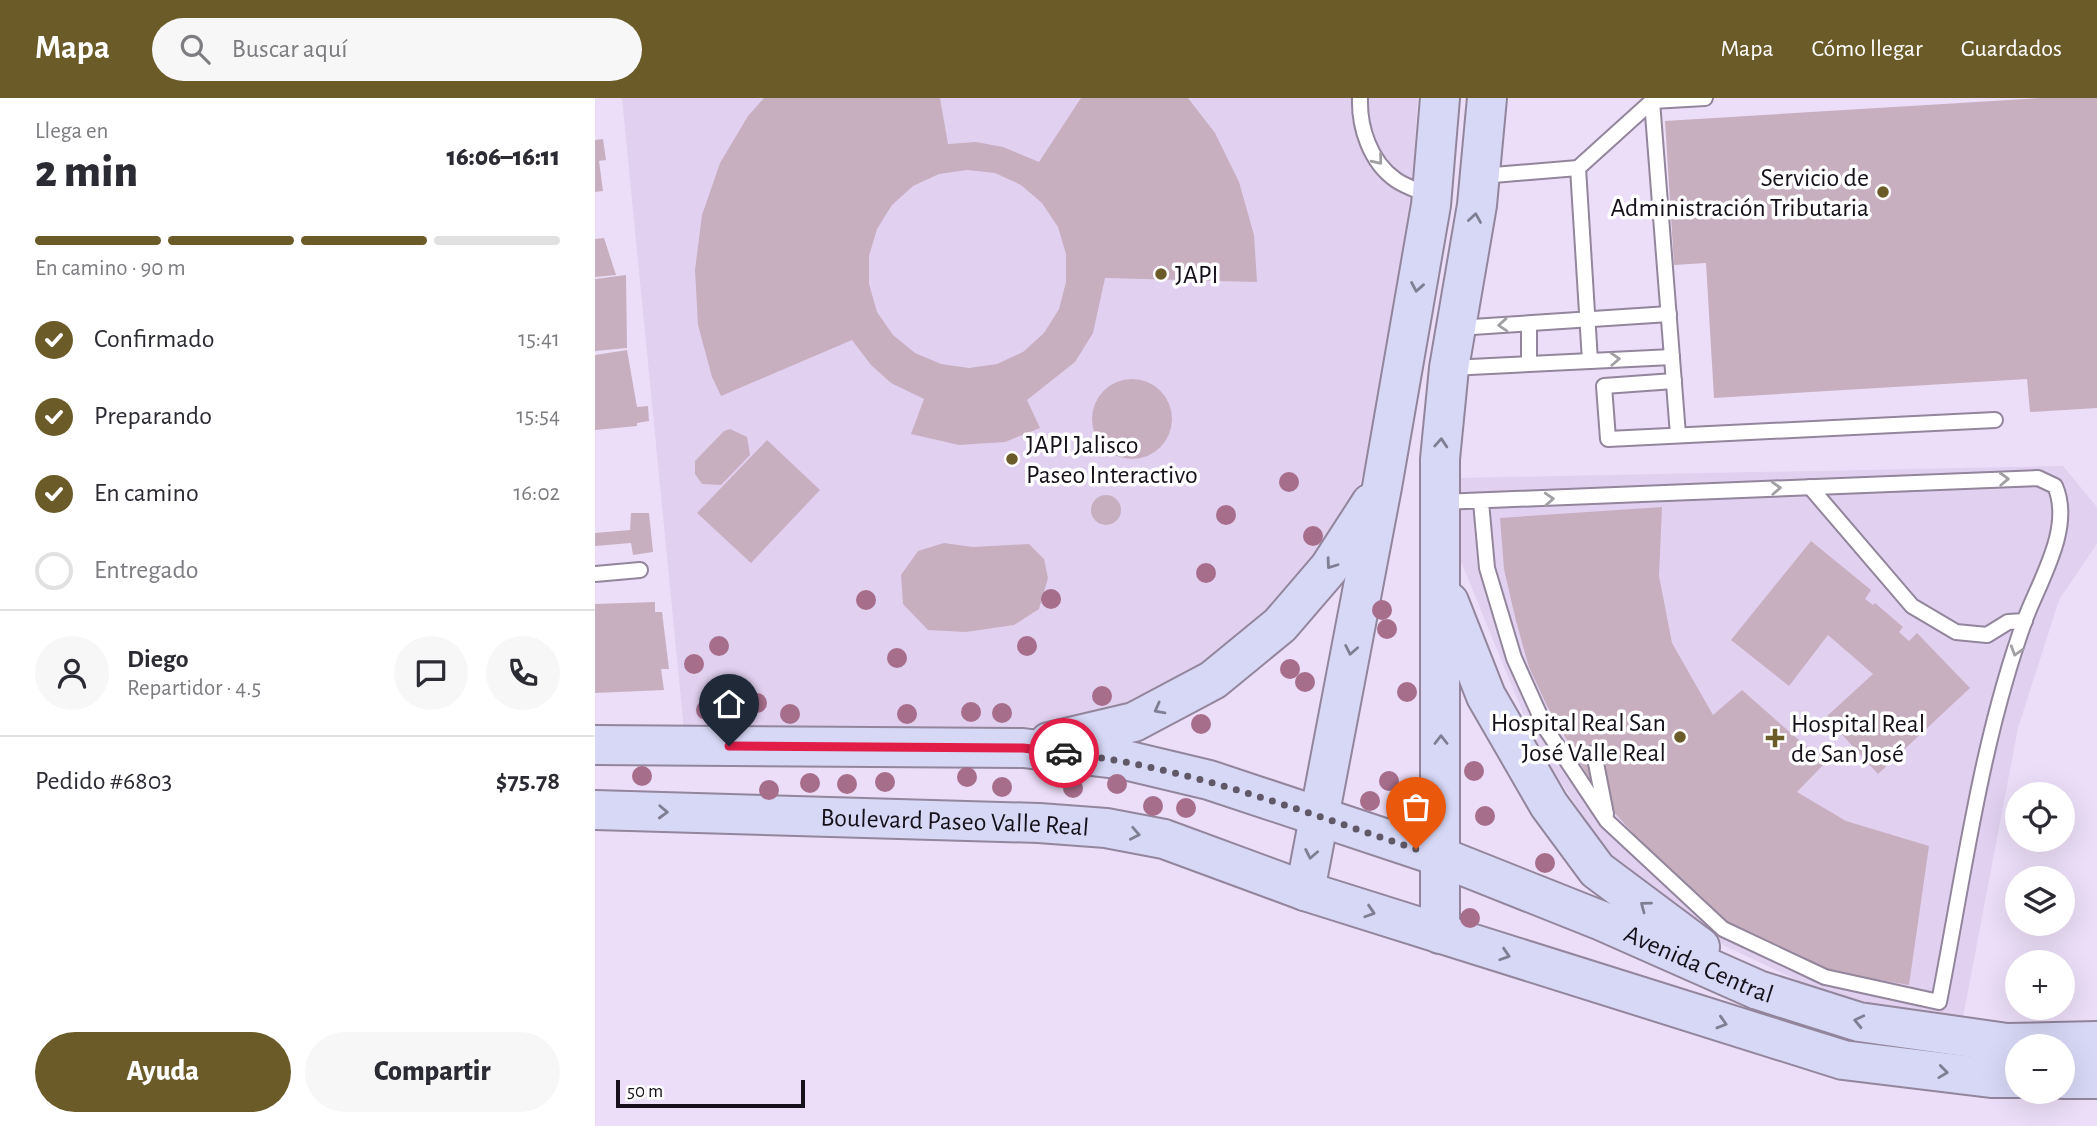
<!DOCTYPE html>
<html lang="es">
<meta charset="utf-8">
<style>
body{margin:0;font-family:"Alegreya Sans",sans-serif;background:#f7f7f7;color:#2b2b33;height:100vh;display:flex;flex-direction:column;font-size:26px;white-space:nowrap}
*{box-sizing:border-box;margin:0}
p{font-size:23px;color:#7c7c81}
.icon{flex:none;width:38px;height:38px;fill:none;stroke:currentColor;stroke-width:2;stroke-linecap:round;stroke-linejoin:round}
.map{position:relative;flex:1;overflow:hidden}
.sheet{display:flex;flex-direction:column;background:#fff;width:595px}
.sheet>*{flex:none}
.fabs{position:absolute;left:1410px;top:684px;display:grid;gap:14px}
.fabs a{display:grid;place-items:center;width:70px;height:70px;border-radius:50%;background:#fff;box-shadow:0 7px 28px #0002;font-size:35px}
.scale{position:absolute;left:21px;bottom:18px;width:189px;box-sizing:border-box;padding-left:7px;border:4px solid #151019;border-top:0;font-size:19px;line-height:24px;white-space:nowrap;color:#151019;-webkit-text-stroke:5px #fff;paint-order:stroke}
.pin{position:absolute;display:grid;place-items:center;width:60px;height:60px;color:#fff;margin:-72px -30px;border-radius:50% 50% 50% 0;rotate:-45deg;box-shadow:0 0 7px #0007}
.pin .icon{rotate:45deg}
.courier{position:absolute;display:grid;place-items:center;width:70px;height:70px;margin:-35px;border:5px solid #e11d48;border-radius:50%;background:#fff;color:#222;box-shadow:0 2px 9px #0007}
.head em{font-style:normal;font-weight:800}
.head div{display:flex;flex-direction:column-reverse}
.head{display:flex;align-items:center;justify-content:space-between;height:119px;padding:0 35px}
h1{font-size:46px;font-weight:800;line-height:52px}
.bar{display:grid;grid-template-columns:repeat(4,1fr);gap:10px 7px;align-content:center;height:84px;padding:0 35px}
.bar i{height:9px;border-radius:5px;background:#e1e1e2}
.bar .selected{background:#6b5b29}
.bar p{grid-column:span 4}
.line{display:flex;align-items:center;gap:18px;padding:0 35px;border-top:2px solid #e1e1e2}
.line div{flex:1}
.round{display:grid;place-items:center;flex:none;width:74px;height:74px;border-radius:37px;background:#f7f7f7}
ol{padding:0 35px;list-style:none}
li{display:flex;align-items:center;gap:21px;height:77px}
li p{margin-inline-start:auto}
li .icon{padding:7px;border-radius:50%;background:#6b5b29;color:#fff;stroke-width:4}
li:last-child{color:#7c7c81}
li i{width:38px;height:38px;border:4px solid #e1e1e2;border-radius:50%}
.primary-button{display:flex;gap:14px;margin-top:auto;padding:14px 35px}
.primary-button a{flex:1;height:80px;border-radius:42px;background:#6b5b29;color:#fff;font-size:28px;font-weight:800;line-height:80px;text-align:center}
.primary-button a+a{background:#f7f7f7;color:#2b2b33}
header{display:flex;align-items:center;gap:42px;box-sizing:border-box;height:98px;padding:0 35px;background:#6b5b29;color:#fff}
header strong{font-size:33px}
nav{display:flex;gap:38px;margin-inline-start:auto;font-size:24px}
.search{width:490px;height:63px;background:#f7f7f7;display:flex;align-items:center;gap:18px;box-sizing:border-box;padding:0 24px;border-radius:38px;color:#7c7c81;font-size:26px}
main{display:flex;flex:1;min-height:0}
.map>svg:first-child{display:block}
.built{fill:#e1d0f0}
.building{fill:#c8afc0;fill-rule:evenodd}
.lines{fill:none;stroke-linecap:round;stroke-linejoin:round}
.lane-casing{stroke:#92859c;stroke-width:18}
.secondary-casing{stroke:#92859c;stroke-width:42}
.lane{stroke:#fff;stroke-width:14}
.secondary{stroke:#d7d8f6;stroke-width:38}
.tree{fill:#a66e8b}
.oneway{stroke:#a19fa3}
.oneway2{stroke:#807e93}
.done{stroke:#605867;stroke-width:7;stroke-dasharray:0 12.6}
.route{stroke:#e11d48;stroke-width:9}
.poi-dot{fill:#6b5b29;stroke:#fff;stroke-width:2.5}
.labels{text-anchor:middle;stroke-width:7;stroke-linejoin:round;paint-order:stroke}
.poi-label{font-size:26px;fill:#151019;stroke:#fff;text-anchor:start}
.street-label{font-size:26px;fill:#151019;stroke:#fff}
</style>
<header>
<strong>Mapa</strong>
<div class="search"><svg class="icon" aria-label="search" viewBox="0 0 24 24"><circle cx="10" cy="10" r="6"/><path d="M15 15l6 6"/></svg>Buscar aquí</div>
<nav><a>Mapa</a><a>Cómo llegar</a><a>Guardados</a></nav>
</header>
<main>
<section class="sheet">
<div class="head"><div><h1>2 min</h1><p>Llega en</p></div><em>16:06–16:11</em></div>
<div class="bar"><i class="selected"></i><i class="selected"></i><i class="selected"></i><i></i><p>En camino · 90 m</p></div>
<ol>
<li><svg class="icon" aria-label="check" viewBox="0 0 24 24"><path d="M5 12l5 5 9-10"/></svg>Confirmado<p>15:41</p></li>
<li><svg class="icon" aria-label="check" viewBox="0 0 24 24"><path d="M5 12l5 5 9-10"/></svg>Preparando<p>15:54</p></li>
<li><svg class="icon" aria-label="check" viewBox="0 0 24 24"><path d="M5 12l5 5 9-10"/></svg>En camino<p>16:02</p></li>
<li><i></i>Entregado</li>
</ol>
<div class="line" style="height:126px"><a class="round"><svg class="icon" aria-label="person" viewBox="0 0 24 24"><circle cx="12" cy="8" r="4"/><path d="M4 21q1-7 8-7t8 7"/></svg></a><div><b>Diego</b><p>Repartidor · 4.5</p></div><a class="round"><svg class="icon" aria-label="chat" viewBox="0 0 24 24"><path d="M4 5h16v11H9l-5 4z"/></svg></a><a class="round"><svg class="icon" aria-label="phone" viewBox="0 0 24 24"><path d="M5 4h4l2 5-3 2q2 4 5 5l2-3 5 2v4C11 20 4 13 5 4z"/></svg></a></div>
<div class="line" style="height:91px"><div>Pedido #6803</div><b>$75.78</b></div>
<div class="primary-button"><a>Ayuda</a><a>Compartir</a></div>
</section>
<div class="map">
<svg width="1502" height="1028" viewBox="0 0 1502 1028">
<rect width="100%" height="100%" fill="#ecdef8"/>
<g class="built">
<path d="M 27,0 L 823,0 L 812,157 L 787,314 L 758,408 L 712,484 L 653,540 L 557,598 L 468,626 L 406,631 L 89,632 Z"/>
<path d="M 1468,368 L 1502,409 L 1502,446 L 1464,502 L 1423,630 L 1368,919 L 1297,910 L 1223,892 L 1130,848 L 1019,764 L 942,649 L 860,449 L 860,380 Z"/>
</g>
<g class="building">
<path d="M 169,0 L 345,0 L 353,46 L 381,44 L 408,49 L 444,64 L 486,0 L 593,0 L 620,35 L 644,84 L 659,137 L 662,184 L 510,180 L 498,235 L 480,264 L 432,302 L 445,330 L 410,344 L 364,347 L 316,336 L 329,301 L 296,285 L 276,267 L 257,242 L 126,298 L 117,279 L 103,227 L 100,172 L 107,117 L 125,65 L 153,18 ZM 372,72 L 400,75 L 426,87 L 447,105 L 463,129 L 471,156 L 471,184 L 464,211 L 449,235 L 428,254 L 402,266 L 374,270 L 346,266 L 320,255 L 298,237 L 282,214 L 274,186 L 274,158 L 282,131 L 297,107 L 318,88 L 344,76 Z"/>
<path d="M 1446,0 L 1502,0 L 1502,310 L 1435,314 L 1432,281 L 1119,300 L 1111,165 L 1079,167 L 1070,23 Z"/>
<path d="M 8,41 L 11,62 L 4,63 L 8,93 L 0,94 L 0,42 Z"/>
<path d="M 9,140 L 21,177 L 0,179 L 0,141 Z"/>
<path d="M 31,177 L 32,250 L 0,253 L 0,181 Z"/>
<path d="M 32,252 L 42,309 L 53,308 L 54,323 L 42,325 L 42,328 L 0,332 L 0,257 Z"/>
<circle cx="537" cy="321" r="40"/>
<path d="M 135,331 L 152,339 L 155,357 L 126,387 L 107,386 L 100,376 L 100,363 L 129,333 Z"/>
<path d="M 172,342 L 225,392 L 156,465 L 102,415 Z"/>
<circle cx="511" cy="412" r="15"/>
<path d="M 1067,409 L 1064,478 L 1077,545 L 1118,617 L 1147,592 L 1230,665 L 1202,694 L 1251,723 L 1334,748 L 1314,887 L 1236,874 L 1179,850 L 1126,820 L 1076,777 L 1005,699 L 952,608 L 934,569 L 921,523 L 909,471 L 905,420 Z"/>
<path d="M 36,415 L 54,415 L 58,454 L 38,457 L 36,445 L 0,448 L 0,435 L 35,432 Z"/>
<path d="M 1216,443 L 1276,492 L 1270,501 L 1278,507 L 1280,505 L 1308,529 L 1304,534 L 1314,543 L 1322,535 L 1375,590 L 1283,676 L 1231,619 L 1278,576 L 1233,537 L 1194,588 L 1136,542 Z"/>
<path d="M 349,445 L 378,449 L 434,446 L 449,461 L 453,480 L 444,511 L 419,527 L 371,534 L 333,532 L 308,506 L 306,477 L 323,453 Z"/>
<path d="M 60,504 L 60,514 L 67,514 L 74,571 L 66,571 L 69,592 L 0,595 L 0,506 Z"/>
</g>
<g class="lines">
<defs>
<g id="lane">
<path d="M 765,0 C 764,29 775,64 801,82 C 811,89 825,93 836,98"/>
<path d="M 1057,3 L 1110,0"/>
<path d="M 887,78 L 983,70"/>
<path d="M 934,226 L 934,266"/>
<path d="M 862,230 L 1074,216"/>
<path d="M 995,263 L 983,70 L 1057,3 L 1083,337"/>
<path d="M 855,270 L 1077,259"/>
<path d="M 1079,283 L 1009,288 L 1013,341 L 1400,322"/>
<path d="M 1215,389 L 1317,508 L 1361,534 L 1392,537 L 1413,524 L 1430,523"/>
<path d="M 846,404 L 1443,380 L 1460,388 C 1478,429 1446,480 1431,519 C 1386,642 1369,776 1344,904 L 1230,879 L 1128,831 L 1012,723 L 951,631 L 919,560 L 892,470 L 886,404"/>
<path d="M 0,476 L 45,472"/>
<path d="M 999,655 L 1011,716"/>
</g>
<g id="secondary">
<path d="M 854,504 L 891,598 L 954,707 L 1002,772 L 1105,849"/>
<path d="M 454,644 L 539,624 L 618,582 L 685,527 L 734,470 L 776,405"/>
<path id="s1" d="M 0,647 L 428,650 L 530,662 L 614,682 L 846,759 L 1007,823 L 1163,892 L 1264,924 L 1412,945 L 1502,943"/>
<path id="s2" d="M 0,712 L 444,725 L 511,730 L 569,741 L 710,793 L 1248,962 L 1396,980 L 1423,980"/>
<path d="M 710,793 L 787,389 L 836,107 L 845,0"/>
<path d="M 845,836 L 845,361 L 854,270 L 882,107 L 892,0"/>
<path d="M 1468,981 L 1502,981"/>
</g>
</defs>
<use href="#lane" class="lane-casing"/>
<use href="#secondary" class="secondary-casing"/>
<use href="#lane" class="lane"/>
<use href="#secondary" class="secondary"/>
</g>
<g class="tree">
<circle cx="694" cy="384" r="10"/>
<circle cx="631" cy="417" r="10"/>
<circle cx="718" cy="438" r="10"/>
<circle cx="611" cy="475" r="10"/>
<circle cx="456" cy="501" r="10"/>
<circle cx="271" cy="502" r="10"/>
<circle cx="787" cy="512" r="10"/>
<circle cx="792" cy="531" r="10"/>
<circle cx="124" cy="548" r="10"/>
<circle cx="432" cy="548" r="10"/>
<circle cx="302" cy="560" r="10"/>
<circle cx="99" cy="566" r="10"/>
<circle cx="695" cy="571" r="10"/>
<circle cx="710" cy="584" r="10"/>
<circle cx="812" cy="594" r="10"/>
<circle cx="507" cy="598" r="10"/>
<circle cx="162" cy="605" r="10"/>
<circle cx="138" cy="608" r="10"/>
<circle cx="111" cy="612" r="10"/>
<circle cx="376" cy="614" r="10"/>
<circle cx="407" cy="615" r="10"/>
<circle cx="195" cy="616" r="10"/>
<circle cx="312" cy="616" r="10"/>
<circle cx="606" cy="626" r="10"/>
<circle cx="879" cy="673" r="10"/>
<circle cx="47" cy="678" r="10"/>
<circle cx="372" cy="679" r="10"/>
<circle cx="794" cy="683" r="10"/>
<circle cx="290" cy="684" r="10"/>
<circle cx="215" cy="685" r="10"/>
<circle cx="252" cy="686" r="10"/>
<circle cx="522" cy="686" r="10"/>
<circle cx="407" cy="689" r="10"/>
<circle cx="478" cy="690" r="10"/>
<circle cx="174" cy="692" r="10"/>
<circle cx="775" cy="703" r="10"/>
<circle cx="558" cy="708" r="10"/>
<circle cx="591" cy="710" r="10"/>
<circle cx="802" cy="715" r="10"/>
<circle cx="890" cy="718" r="10"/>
<circle cx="950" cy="765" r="10"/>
<circle cx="875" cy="820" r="10"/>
</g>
<defs><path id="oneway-chevron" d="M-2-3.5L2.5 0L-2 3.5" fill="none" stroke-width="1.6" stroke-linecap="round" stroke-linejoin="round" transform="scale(1.75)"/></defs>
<g class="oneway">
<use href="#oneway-chevron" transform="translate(783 62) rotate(51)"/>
<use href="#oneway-chevron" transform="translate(908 227) rotate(176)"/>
<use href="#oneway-chevron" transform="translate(1020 261) rotate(-3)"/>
<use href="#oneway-chevron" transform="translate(1409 381) rotate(-2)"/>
<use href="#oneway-chevron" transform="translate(1181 390) rotate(-3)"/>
<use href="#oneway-chevron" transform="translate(954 401) rotate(-3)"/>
<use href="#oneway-chevron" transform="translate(1421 553) rotate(107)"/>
</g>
<g class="oneway2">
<use href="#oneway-chevron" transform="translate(880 120) rotate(-81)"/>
<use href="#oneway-chevron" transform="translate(822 189) rotate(100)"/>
<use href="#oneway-chevron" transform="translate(846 345) rotate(-86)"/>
<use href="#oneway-chevron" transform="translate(736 466) rotate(126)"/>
<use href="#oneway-chevron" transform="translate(756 552) rotate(101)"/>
<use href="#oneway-chevron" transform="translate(564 611) rotate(152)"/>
<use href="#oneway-chevron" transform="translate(846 642) rotate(-90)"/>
<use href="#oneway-chevron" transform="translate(68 714) rotate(2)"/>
<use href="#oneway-chevron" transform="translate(540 736) rotate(11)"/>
<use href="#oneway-chevron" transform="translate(716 756) rotate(101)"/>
<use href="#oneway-chevron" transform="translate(1050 808) rotate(-143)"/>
<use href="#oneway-chevron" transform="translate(775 814) rotate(18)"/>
<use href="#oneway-chevron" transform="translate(910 857) rotate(18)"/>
<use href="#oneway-chevron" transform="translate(1264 923) rotate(-167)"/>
<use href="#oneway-chevron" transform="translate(1127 925) rotate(17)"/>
<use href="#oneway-chevron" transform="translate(1348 974) rotate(7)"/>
</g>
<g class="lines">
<path class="done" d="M 469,655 C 591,668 705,713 821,751"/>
<path class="route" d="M 134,648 L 428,650 L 469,655"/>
</g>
<g class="poi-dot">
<circle cx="1288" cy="94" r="7"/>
<circle cx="566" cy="176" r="7"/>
<circle cx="417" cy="361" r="7"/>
<circle cx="1085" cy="639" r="7"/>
<path d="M1176.5 629.5h7v7h7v7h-7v7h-7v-7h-7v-7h7z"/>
</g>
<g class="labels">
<g class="poi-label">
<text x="1274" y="88" text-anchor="end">Servicio de<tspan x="1274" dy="30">Administración Tributaria</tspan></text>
<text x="580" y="185">JAPI</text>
<text x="431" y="355">JAPI Jalisco<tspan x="431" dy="30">Paseo Interactivo</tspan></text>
<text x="1071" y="633" text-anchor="end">Hospital Real San<tspan x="1071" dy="30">José Valle Real</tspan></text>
<text x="1196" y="634">Hospital Real<tspan x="1196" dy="30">de San José</tspan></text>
</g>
<g class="street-label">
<text dy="9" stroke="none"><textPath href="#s2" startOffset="360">Boulevard Paseo Valle Real</textPath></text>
<text dy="9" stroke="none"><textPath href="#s1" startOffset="1141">Avenida Central</textPath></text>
</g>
</g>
</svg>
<div class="fabs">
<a><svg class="icon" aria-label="locate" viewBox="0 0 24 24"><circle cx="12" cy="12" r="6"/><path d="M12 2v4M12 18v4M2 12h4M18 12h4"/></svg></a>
<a><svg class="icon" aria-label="layers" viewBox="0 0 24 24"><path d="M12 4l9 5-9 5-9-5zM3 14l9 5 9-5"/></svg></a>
<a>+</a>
<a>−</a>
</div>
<div class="scale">50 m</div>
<div class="pin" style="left:821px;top:751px;background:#ea580c"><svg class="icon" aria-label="bag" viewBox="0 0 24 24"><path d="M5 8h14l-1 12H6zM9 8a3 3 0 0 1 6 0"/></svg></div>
<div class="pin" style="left:134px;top:648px;background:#1f2937"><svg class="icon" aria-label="home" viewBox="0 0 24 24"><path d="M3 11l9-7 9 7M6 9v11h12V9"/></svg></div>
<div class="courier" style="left:469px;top:655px"><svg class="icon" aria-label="car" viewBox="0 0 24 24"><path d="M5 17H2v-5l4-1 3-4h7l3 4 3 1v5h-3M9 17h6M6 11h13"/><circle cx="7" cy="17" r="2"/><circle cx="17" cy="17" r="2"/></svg></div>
</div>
</main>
